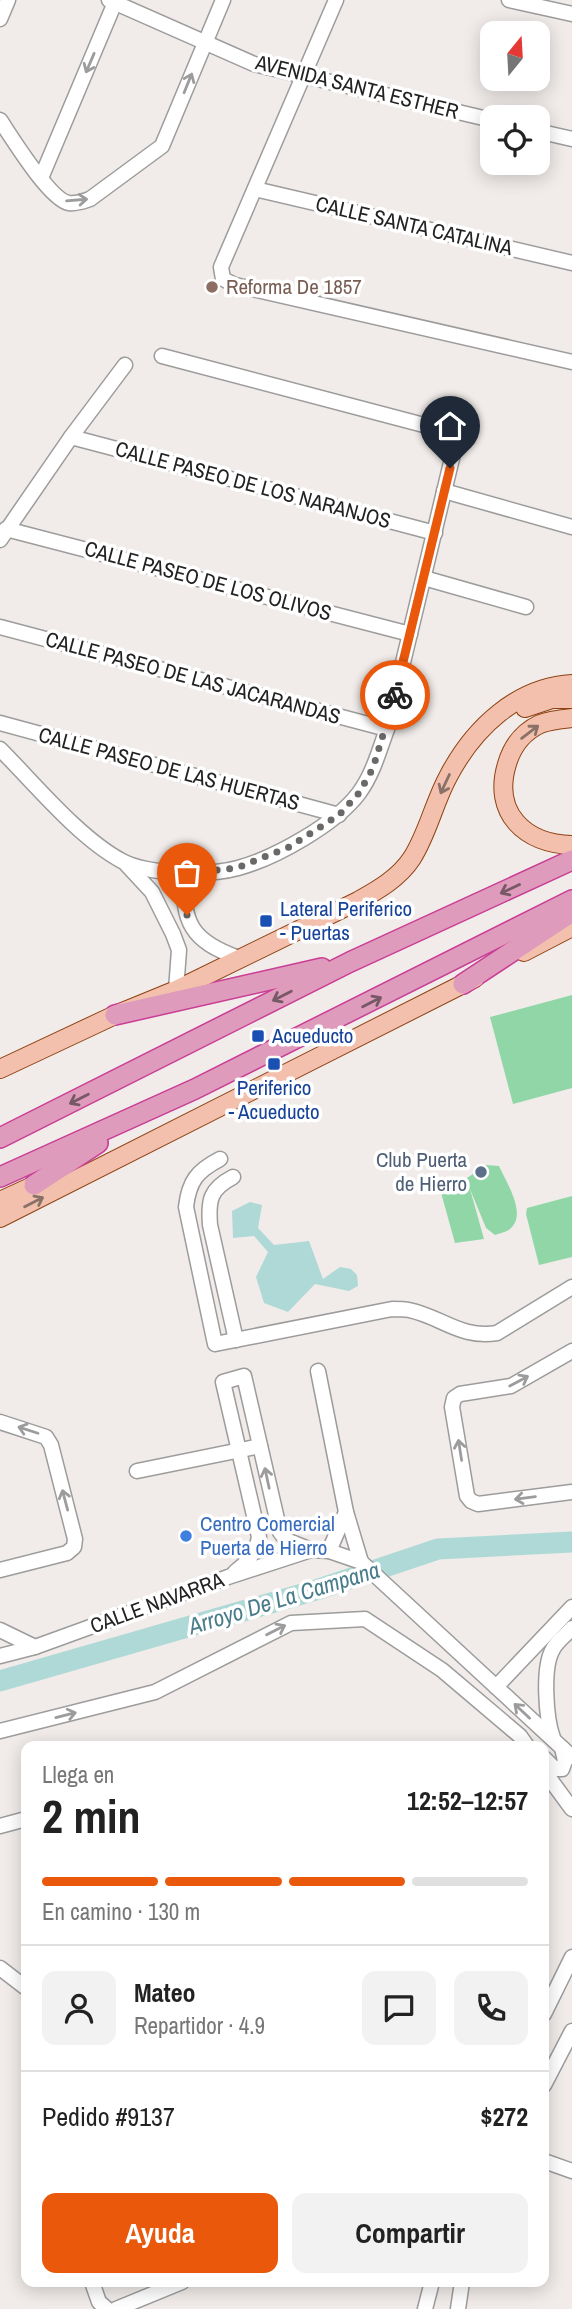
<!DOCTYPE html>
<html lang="es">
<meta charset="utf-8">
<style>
body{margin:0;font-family:"Archivo Narrow",sans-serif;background:#f2f2f2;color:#222;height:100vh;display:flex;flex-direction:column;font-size:26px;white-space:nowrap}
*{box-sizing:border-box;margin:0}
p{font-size:23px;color:#767676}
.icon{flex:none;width:38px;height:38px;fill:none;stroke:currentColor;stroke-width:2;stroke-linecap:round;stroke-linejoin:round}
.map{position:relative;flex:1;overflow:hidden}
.details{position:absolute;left:21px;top:1741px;width:528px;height:546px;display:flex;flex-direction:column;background:#fff;border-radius:14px;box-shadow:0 4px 18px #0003}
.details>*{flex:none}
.needle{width:46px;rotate:18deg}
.fabs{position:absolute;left:480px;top:21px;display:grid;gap:14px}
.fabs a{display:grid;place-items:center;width:70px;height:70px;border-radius:14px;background:#fff;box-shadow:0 4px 18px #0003;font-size:35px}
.pin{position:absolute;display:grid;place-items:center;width:60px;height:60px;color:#fff;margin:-72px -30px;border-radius:50% 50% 50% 0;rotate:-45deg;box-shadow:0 0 7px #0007}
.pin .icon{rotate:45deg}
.courier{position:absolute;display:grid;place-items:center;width:70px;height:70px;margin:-35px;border:5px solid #ea580c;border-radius:50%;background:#fff;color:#222;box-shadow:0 2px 9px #0007}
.overview em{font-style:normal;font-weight:700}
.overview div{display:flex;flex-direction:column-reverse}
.overview{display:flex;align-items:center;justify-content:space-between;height:119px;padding:0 21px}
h1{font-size:46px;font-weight:700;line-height:52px}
.bar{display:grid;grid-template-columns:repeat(4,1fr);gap:10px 7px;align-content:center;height:84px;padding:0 21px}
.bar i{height:9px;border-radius:5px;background:#e0e0e0}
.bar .current{background:#ea580c}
.bar p{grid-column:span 4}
.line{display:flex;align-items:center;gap:18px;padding:0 21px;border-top:2px solid #e0e0e0}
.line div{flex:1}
.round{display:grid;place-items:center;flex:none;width:74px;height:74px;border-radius:14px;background:#f2f2f2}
.primary-button{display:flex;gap:14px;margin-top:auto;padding:14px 21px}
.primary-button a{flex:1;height:80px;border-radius:14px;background:#ea580c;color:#fff;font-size:28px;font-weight:700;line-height:80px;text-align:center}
.primary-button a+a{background:#f2f2f2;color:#222}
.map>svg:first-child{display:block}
.pitch{fill:#91d6a7}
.water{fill:#afd9d6}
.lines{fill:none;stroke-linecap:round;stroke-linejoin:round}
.river{stroke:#afd9d6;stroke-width:21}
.minor-casing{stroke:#9c9c9c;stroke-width:17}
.major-casing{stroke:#8e4011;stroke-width:20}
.highway-casing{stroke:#c93d95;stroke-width:22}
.minor{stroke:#fff;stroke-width:14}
.major{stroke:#f2c0ad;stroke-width:18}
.highway{stroke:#df9bbb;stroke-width:19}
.oneway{stroke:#9c9c9c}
.oneway2{stroke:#8a7168}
.oneway3{stroke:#775867}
.done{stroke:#6a6968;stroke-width:7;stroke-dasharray:0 12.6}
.route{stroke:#ea580c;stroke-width:9}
.education-dot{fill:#8d6e63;stroke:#fff;stroke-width:2.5}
.transit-dot{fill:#1a4fb4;stroke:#fff;stroke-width:2.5}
.service-dot{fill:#5c6f8a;stroke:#fff;stroke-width:2.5}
.shop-dot{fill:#3f7fe0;stroke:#fff;stroke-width:2.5}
.labels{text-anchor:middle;stroke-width:7;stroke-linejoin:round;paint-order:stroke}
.street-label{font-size:21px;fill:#222;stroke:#fff}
.education-label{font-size:21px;fill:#785e54;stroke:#fff;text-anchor:start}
.transit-label{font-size:21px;fill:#164399;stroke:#fff;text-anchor:start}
.service-label{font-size:21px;fill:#4e5e75;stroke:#fff;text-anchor:end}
.shop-label{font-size:21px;fill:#366cbe;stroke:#fff;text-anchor:start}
.water-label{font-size:23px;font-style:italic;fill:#497c8a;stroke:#fff}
</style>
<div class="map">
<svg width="572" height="2309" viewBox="0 0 572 2309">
<rect width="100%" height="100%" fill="#f1ece9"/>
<g class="pitch">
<path d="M 572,995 L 572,1088 L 513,1104 L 490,1017 Z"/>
<path d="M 486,1165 L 499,1166 C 506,1182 527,1213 511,1228 C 507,1232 500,1233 495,1235 L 486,1228 L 470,1189 L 484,1239 L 455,1243 L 440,1189 L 467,1178 Z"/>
<path d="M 572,1196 L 572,1257 L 539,1265 L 526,1214 L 527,1208 Z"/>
</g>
<path class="water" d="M 250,1202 L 262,1205 L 258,1228 L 274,1245 L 309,1241 L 323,1279 L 340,1267 L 351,1269 L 357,1275 L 358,1286 L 349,1291 L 315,1284 L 288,1312 L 264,1303 L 256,1277 L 268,1252 L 254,1236 L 233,1238 L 232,1211 Z"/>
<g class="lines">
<path class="river" d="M 0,1681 L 316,1590 L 438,1549 L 572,1542"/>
<defs>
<g id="minor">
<path d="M 109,0 L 254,64 L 492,120"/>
<path d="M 336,0 L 221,267 L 223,279 L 235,285 L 572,362"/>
<path d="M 509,0 L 572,14"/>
<path d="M 0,19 L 8,0"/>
<path d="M 0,120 C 12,138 50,200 69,203 C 77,204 84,201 90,199 L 162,146 L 223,0"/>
<path d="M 537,131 L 572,139"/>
<path d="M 41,178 L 116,0"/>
<path d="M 255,189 L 572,263"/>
<path d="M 71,437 L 435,533"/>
<path d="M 444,491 L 572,527"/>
<path d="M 6,529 L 410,634"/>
<path d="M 0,540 L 71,437 L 125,365"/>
<path d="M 424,578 L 526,607"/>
<path d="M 0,627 L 387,729"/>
<path d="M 0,723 L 339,815"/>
<path d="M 0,749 C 35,784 79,838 122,861 C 149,875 209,876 238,868 C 275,858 336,824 359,793 C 373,774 379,751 387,729 L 455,446 L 450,435 L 439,429 L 162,356"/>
<path d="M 126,864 L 152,892 L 173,934 L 179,950 L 176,990"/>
<path d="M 184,873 C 182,923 191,941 239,958"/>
<path d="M 220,1159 C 197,1171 189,1181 186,1207 L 215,1344 L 392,1309 C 398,1309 404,1309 409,1310 C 442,1317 461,1339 497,1333 L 572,1287"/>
<path d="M 233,1177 C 210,1189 208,1200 210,1225 L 236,1340"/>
<path d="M 572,1351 L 511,1386 L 460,1394 L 454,1398 L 452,1407 L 467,1496 L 471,1501 L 478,1504 L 572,1492"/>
<path d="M 318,1371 L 346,1512 L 361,1562"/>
<path d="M 0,1422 L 46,1437 L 51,1445 L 75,1539 L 74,1547 L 67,1553 L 0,1570"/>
<path d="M 137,1471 L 260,1446"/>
<path d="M 329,1551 L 346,1512"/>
<path d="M 235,1572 C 246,1564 257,1551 259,1537 L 223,1382 L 244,1376 L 280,1532 L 286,1540 L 311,1550"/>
<path d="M 0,1630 L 35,1647"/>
<path d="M 0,1656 L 35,1647 L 228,1577 L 311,1550 L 329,1551 L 361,1562 L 572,1757"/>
<path d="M 496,1687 L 572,1607"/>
<path d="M 0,1731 L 155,1692 L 291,1623 L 365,1619 L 442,1670 L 520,1736 L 527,1746"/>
<path d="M 553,1738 C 546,1719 542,1667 553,1649 C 557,1641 566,1635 572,1628"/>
<path d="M 544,1758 L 555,1769 L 562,1769 L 565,1761 L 562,1748"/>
<path d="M 544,1771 L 572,1809"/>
<path d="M 0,1826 L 26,1819"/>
<path d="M 0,1968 L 26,1988"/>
<path d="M 544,2014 L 572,1957"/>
<path d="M 544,2085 L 572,2031"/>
<path d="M 544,2161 L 572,2171"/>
<path d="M 92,2282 L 99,2302 L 107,2309"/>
<path d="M 116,2309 L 182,2282"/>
<path d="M 425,2309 L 432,2282"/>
<path d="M 458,2309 L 462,2282"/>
</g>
<g id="major">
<path d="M 525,708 L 552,699 L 572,699"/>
<path d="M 572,718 C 562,719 550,720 540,724 C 523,732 512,747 507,764 C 492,813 525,844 572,845"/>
<path d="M 524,952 L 572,927"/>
<path d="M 0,1069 L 115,1015 L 176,990 L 358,901 C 378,890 399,878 412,858 C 428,833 434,802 449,775 C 474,728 517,687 572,684"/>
<path d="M 0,1201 L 48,1179"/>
<path d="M 0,1218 L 475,978"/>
</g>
<g id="highway">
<path d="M 463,984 L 572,912"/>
<path d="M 115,1015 L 322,968"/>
<path d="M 0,1138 L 350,962 L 572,860"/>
<path d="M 0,1177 L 195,1089 L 572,900"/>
<path d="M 34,1185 L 98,1143"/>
</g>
</defs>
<use href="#minor" class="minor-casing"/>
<use href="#major" class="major-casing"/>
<use href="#highway" class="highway-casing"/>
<use href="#minor" class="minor"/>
<use href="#major" class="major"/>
<use href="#highway" class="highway"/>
</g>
<defs><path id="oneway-shaft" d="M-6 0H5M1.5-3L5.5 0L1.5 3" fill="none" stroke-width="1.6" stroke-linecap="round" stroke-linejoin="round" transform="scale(1.75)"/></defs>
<g class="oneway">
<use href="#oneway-shaft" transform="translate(90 63) rotate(113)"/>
<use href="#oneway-shaft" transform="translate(188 83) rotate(-68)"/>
<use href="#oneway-shaft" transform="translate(77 200) rotate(-5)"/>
<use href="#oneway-shaft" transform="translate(519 1381) rotate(-28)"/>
<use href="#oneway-shaft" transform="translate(28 1430) rotate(-162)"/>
<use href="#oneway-shaft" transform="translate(460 1450) rotate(-99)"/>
<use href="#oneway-shaft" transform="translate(267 1478) rotate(-102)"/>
<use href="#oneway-shaft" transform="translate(525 1498) rotate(173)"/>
<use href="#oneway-shaft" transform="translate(65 1500) rotate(-105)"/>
<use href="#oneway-shaft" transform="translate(276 1630) rotate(-27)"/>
<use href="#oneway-shaft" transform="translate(522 1711) rotate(-137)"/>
<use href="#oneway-shaft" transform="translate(66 1715) rotate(-14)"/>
</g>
<g class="oneway2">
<use href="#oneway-shaft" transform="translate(530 732) rotate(-37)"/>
<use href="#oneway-shaft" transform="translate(445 784) rotate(115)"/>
<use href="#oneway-shaft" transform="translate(34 1202) rotate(-27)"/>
</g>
<g class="oneway3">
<use href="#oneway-shaft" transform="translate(510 889) rotate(155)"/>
<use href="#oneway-shaft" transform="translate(282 996) rotate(153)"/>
<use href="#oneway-shaft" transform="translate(372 1002) rotate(-27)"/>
<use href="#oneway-shaft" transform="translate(79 1099) rotate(153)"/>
</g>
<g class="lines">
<path class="done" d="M 187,915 L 183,891 L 184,873 L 237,868 L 289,847 L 339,815 L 359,793 L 373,768 L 395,695"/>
<path class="route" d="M 395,695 L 450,468"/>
</g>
<circle class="education-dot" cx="212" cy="287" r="7"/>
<g class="transit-dot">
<rect x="259" y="914" width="14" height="14" rx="3.5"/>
<rect x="251" y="1029" width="14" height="14" rx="3.5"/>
<rect x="267" y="1057" width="14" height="14" rx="3.5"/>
</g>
<circle class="service-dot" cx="481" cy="1172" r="7"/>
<circle class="shop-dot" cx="186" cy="1536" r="7"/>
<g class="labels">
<g class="street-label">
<text transform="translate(357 87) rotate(14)" y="7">AVENIDA SANTA ESTHER</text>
<text transform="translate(414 226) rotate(13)" y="7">CALLE SANTA CATALINA</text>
<text transform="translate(253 485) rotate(15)" y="7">CALLE PASEO DE LOS NARANJOS</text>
<text transform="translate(208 581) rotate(15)" y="7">CALLE PASEO DE LOS OLIVOS</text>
<text transform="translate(193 678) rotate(15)" y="7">CALLE PASEO DE LAS JACARANDAS</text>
<text transform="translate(169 769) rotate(15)" y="7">CALLE PASEO DE LAS HUERTAS</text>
<text transform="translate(157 1603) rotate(-20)" y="7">CALLE NAVARRA</text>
</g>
<g class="education-label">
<text x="226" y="294">Reforma De 1857</text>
</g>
<g class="transit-label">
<text x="280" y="916">Lateral Periferico<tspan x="280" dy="24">- Puertas</tspan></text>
<text x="272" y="1043">Acueducto</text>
<text x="274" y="1095" text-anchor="middle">Periferico<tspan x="274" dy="24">- Acueducto</tspan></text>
</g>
<g class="service-label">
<text x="467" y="1167">Club Puerta<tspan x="467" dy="24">de Hierro</tspan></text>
</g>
<g class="shop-label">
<text x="200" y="1531">Centro Comercial<tspan x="200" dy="24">Puerta de Hierro</tspan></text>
</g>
<g class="water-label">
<text transform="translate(284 1598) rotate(-17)" y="8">Arroyo De La Campana</text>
</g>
</g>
</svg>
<div class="fabs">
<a><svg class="needle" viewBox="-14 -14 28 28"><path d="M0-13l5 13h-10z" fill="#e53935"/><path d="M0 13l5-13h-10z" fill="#767676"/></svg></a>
<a><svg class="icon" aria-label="locate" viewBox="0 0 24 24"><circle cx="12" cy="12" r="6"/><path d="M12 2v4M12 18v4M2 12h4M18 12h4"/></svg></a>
</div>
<div class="pin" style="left:187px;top:915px;background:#ea580c"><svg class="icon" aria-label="bag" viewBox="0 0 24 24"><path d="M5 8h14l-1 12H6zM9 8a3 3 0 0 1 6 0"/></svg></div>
<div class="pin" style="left:450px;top:468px;background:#1f2937"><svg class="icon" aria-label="home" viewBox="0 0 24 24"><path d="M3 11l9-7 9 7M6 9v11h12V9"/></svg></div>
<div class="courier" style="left:395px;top:695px"><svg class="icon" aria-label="bike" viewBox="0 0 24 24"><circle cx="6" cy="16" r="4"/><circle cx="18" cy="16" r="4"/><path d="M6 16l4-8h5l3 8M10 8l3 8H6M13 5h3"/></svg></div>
<section class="details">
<div class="overview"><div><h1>2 min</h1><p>Llega en</p></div><em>12:52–12:57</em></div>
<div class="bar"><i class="current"></i><i class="current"></i><i class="current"></i><i></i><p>En camino · 130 m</p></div>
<div class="line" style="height:126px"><a class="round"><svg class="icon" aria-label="person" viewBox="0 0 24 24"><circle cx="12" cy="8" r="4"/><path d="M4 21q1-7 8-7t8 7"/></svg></a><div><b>Mateo</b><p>Repartidor · 4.9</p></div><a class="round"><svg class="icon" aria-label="chat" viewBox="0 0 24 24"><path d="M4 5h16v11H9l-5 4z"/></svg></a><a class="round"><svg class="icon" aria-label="phone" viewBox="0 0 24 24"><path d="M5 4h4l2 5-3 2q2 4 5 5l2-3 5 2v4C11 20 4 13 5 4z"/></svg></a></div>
<div class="line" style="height:91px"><div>Pedido #9137</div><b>$272</b></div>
<div class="primary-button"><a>Ayuda</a><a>Compartir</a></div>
</section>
</div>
